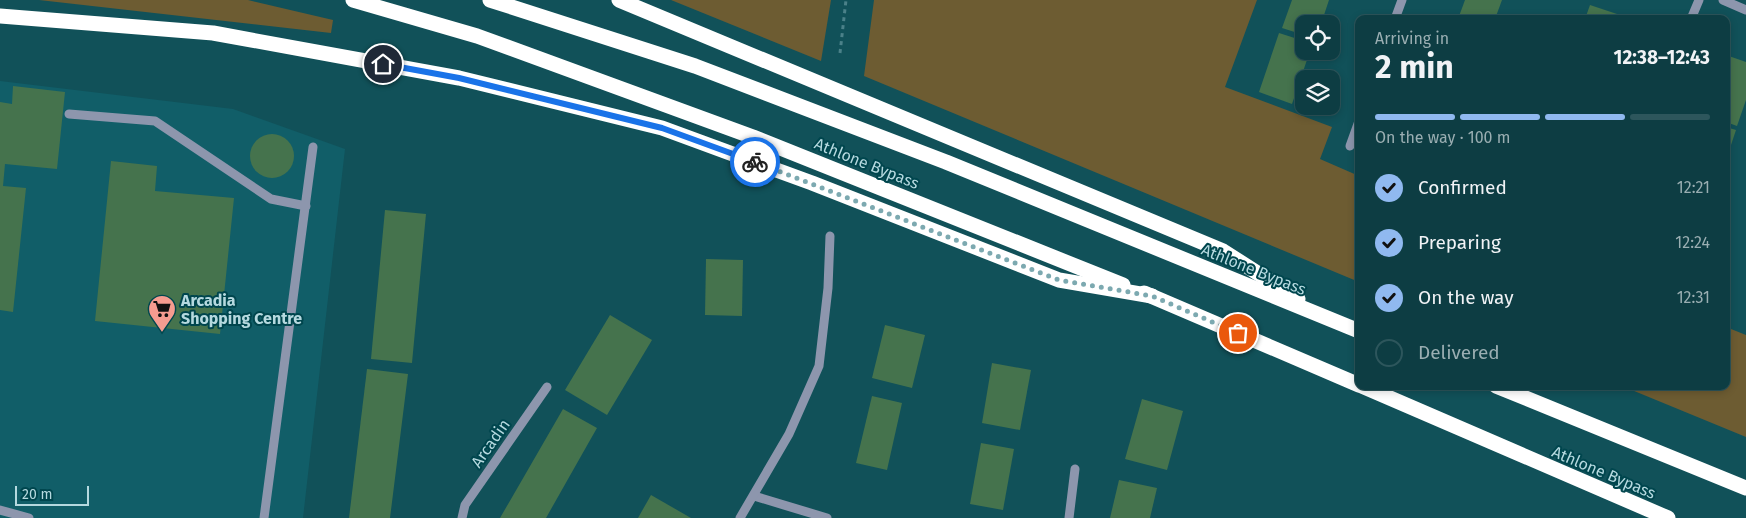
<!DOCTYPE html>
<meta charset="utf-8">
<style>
body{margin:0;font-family:"Fira Sans",sans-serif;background:#1b484e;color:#f1f3f6;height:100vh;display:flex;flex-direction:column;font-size:19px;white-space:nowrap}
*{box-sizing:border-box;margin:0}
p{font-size:16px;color:#9aaeb2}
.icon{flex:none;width:28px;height:28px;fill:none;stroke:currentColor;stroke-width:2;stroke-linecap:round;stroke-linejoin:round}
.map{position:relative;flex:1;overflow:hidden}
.panel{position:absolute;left:1355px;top:15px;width:375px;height:375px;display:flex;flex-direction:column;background:#0d3d43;border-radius:10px;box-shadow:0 2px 8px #0003,0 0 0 1px #2d565c}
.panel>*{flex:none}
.buttons{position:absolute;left:1295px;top:15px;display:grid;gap:10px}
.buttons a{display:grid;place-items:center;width:45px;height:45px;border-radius:10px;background:#0d3d43;box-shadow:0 2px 8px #0003,0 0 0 1px #2d565c;font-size:25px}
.scale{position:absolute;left:15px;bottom:12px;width:74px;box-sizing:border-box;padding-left:5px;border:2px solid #b5d9df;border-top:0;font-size:14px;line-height:18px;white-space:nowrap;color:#b5d9df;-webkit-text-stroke:4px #00464e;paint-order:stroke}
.pin{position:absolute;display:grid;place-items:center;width:42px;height:42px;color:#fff;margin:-21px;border:2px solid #fff;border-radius:50%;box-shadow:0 1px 5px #0007}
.courier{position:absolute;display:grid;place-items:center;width:50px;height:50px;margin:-25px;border:4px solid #1a73e8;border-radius:50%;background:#fff;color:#222;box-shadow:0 1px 6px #0007}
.headline em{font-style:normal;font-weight:700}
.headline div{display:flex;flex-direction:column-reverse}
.headline{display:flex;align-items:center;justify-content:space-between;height:85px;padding:0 20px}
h1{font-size:32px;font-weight:700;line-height:38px}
.bar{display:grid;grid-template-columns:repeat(4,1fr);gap:8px 5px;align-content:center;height:60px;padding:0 20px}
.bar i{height:6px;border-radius:4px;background:#2d565c}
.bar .active{background:#90b9f0}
.bar p{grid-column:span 4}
ol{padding:0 20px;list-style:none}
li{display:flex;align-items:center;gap:15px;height:55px}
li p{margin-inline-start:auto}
li .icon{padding:5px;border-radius:50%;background:#90b9f0;color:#111;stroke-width:4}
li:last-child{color:#9aaeb2}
li i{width:28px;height:28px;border:2px solid #2d565c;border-radius:50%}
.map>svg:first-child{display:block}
.built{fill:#115e68}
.green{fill:#6d5c32}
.building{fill:#45734d}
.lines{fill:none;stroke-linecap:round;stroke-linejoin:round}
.path{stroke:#4b8189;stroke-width:3;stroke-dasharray:4 4;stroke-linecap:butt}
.minor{stroke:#8d96ad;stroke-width:9}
.highway{stroke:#fff;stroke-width:15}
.done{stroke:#7ca9b0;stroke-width:5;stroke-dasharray:0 9}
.route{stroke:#1a73e8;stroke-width:6}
.labels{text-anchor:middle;stroke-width:4;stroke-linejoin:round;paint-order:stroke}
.street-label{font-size:16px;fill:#b5d9df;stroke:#00464e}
.poi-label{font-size:16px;font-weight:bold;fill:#b5d9df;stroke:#00464e;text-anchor:start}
</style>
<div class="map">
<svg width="1746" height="518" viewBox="0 0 1746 518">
<rect width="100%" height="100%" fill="#115159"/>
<path class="built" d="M 0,81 L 233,109 L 345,149 L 303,518 L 0,518 Z"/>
<g class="green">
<path d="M 39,0 L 248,0 L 333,20 L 331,33 Z"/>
<path d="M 671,0 L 831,0 L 821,61 Z"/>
<path d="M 874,0 L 1257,0 L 1225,87 L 1332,127 L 1320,159 L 1359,176 L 1359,282 L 864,76 Z"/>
<path d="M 1726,327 L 1746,335 L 1746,437 L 1622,386 L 1726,386 Z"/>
</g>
<g class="building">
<path d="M 1292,0 L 1329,0 L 1321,24 L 1304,24 L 1304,35 L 1282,28 Z"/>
<path d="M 1465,0 L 1502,0 L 1495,19 L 1458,19 Z"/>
<path d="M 1590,5 L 1623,16 L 1622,19 L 1585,19 Z"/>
<path d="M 1279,33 L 1304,41 L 1304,51 L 1310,51 L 1292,104 L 1259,92 Z"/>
<path d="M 1726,55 L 1746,62 L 1746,100 L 1737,126 L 1726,122 Z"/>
<path d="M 13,86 L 65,92 L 57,169 L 5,164 L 3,186 L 26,188 L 13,312 L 0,310 L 0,102 L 12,104 Z"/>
<path d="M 1726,127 L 1736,130 L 1727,157 L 1726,157 Z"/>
<circle cx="272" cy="156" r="22"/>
<path d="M 111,161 L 157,166 L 155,191 L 234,198 L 220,334 L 95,321 Z"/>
<path d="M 385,210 L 426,214 L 412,363 L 371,359 Z"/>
<path d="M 706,259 L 743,260 L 742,316 L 705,315 Z"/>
<path d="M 610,315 L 652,340 L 607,415 L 565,390 Z"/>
<path d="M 885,325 L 925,335 L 912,388 L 872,378 Z"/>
<path d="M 992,363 L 1031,370 L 1020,430 L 982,423 Z"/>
<path d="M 367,369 L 408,374 L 390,518 L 349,518 Z"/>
<path d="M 872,396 L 902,403 L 887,470 L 856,463 Z"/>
<path d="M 1142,399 L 1183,411 L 1167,470 L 1125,459 Z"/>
<path d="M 563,409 L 597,428 L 589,442 L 546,518 L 500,518 Z"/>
<path d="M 981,443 L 1014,449 L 1003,510 L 970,504 Z"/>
<path d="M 1119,480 L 1157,488 L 1150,518 L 1110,518 Z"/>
<path d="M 651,495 L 691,518 L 638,518 Z"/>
</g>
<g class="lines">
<path class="path" d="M 840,53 L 846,0"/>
<g class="minor">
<path d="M 1723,0 L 1746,10"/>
<path d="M 1395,19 L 1402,0"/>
<path d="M 1691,19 L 1699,0"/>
<path d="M 69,114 L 155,121 L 271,199 L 306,206"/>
<path d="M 1350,146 L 1359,121"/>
<path d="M 754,496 L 827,518"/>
<path d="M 0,510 L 29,518"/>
<path d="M 264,518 L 313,147"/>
<path d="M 462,518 L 465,505 L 547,387"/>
<path d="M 740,518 L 789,434 L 819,366 L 828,288 L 830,236"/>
<path d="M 1069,518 L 1075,469"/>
</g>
<g class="highway">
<path d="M 353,0 L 477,36 L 753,137 L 1123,285"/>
<path d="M 490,0 L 695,66 L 946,162 L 1359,331"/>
<path d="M 619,0 L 1223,251 L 1298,299"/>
<path d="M 0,16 L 213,33 L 459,78 L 662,128 L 812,183 L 1059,280 L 1152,296"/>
<path d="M 1144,293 L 1359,385"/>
<path d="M 1362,386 L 1668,518"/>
<path d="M 1496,386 L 1746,488"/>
</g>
</g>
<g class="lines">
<path class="done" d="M 755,162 L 1059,280 L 1152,296 L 1238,333"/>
<path class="route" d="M 383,64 L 459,78 L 662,128 L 755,162"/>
</g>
<defs>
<symbol id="supermarket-pin" viewBox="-11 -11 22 30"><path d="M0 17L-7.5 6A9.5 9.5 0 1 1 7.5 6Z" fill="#f59c90" stroke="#00464e"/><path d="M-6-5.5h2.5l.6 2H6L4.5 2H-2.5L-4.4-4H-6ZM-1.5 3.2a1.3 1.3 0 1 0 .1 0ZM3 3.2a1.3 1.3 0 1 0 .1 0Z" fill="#111"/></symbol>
</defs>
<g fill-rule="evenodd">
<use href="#supermarket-pin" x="146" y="293" width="32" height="43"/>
</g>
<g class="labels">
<g class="street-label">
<text transform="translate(867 163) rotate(22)" y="6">Athlone Bypass</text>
<text transform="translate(1254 269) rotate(22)" y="6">Athlone Bypass</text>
<text transform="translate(490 443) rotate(-55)" y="6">Arcadin</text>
<text transform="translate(1604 472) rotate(23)" y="6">Athlone Bypass</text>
</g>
<g class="poi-label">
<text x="181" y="306">Arcadia<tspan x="181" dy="18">Shopping Centre</tspan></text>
</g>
</g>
</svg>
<div class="buttons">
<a><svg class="icon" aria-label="locate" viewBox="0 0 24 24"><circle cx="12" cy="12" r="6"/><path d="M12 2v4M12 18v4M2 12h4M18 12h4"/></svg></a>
<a><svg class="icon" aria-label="layers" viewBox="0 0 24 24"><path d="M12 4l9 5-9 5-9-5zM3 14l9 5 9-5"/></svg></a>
</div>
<div class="scale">20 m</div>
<div class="pin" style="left:1238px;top:333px;background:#ea580c"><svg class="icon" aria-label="bag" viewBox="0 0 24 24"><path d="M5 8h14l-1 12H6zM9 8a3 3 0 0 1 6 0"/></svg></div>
<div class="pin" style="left:383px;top:64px;background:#1f2937"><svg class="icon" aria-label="home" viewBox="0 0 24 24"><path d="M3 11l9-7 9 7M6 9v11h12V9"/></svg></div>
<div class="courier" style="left:755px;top:162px"><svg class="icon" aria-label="bike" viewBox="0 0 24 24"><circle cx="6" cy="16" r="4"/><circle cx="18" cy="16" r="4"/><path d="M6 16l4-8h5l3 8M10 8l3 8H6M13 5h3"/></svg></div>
<section class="panel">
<div class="headline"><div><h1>2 min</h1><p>Arriving in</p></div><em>12:38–12:43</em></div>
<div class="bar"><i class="active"></i><i class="active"></i><i class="active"></i><i></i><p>On the way · 100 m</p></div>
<ol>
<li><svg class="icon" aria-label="check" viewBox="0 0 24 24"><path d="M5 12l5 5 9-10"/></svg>Confirmed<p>12:21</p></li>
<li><svg class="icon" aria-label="check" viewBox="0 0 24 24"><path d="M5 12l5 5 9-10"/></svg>Preparing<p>12:24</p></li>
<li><svg class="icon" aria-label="check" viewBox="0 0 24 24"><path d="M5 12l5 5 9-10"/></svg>On the way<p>12:31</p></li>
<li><i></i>Delivered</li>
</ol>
</section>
</div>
